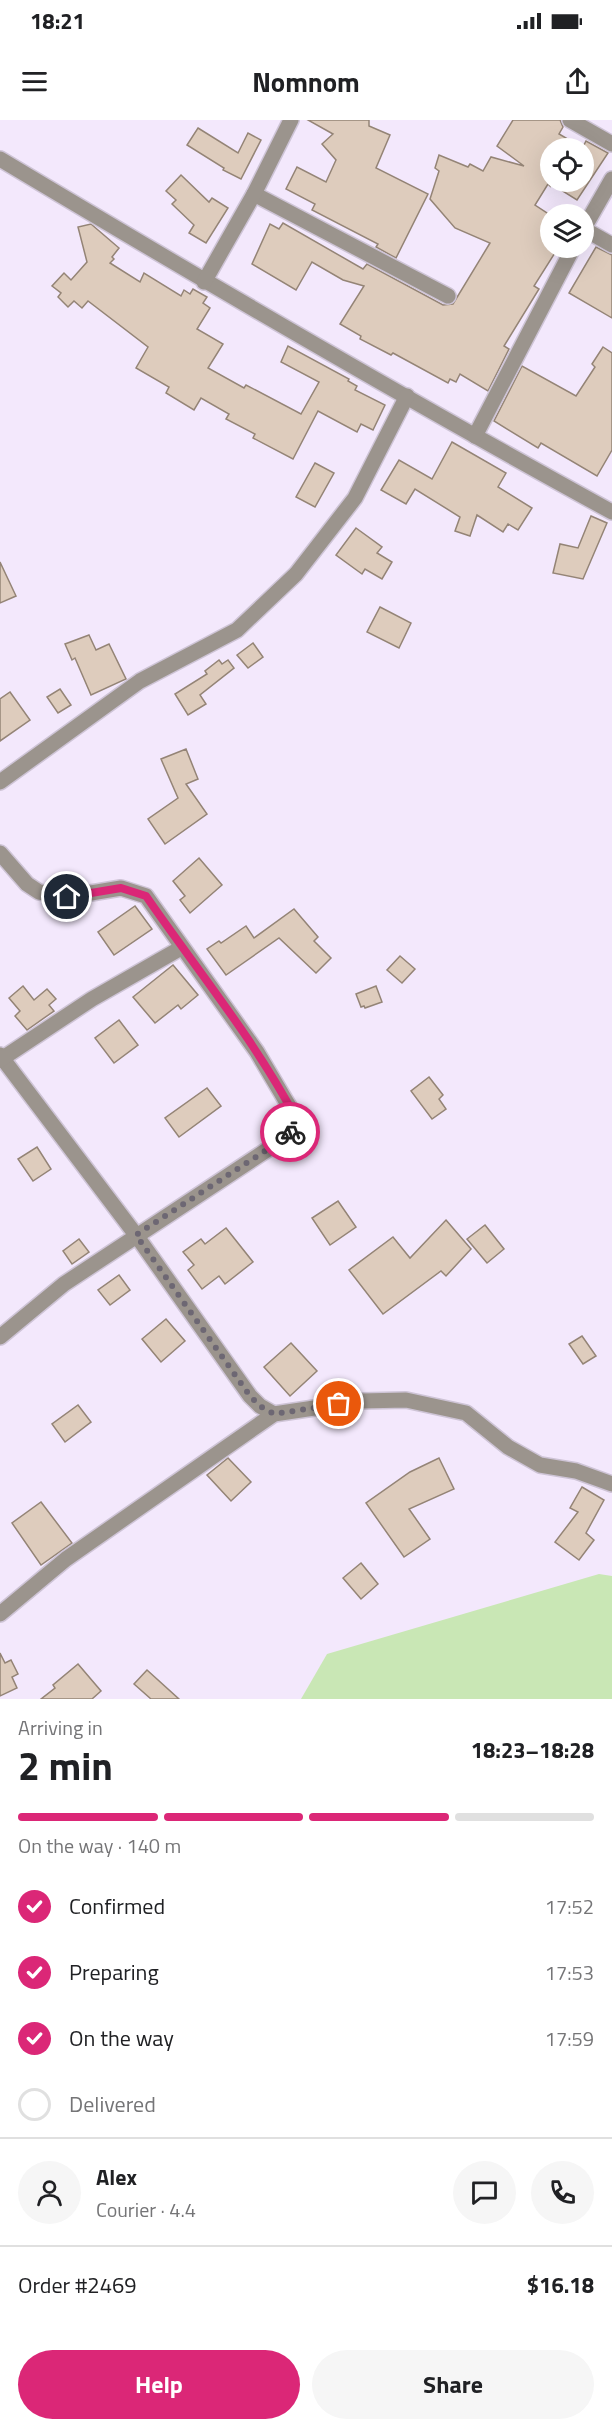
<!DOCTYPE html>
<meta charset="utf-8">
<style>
body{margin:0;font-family:"Titillium Web",sans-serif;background:#f6f6f6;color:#202124;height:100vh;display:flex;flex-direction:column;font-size:22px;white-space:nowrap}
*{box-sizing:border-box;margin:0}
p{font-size:20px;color:#757577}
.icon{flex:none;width:33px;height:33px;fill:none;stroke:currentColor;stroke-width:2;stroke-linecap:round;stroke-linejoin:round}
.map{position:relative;height:1579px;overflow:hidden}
.sheet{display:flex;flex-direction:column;background:#fff;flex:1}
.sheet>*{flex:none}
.fabs{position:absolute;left:540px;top:18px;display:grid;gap:12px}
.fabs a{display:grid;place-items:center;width:54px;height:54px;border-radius:50%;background:#fff;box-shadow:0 6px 24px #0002;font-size:30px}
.pin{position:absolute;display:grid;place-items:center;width:51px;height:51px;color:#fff;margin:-26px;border:3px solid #fff;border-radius:50%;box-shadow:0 2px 6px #0007}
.courier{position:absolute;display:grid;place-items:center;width:60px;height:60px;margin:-30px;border:4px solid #db2777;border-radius:50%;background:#fff;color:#222;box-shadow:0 2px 8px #0007}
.summary em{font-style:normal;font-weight:700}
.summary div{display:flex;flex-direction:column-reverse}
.summary{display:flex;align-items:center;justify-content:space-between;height:102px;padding:0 18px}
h1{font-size:39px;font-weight:700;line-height:45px}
.bar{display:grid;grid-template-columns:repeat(4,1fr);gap:9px 6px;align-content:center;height:72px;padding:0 18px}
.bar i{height:8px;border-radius:4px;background:#e0e0e0}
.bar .on{background:#db2777}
.bar p{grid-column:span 4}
.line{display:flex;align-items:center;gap:15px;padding:0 18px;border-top:2px solid #e0e0e0}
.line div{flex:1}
.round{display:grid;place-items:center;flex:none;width:63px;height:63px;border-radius:32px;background:#f6f6f6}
ol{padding:0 18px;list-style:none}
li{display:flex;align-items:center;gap:18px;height:66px}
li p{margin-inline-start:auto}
li .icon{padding:6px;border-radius:50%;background:#db2777;color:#fff;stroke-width:4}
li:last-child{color:#757577}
li i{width:33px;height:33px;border:3px solid #e0e0e0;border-radius:50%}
.cta{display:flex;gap:12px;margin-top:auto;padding:12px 18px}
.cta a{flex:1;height:69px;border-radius:36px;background:#db2777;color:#fff;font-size:24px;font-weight:700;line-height:69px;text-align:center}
.cta a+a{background:#f6f6f6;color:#202124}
.status{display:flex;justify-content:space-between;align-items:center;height:42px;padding:0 30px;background:#fff;direction:ltr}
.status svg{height:16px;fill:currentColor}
header{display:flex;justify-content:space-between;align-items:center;height:78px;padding:0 18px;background:#fff;font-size:27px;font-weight:700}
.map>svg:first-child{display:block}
.green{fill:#c9e7b5}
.building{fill:#deccbd;stroke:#948476;stroke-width:1.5}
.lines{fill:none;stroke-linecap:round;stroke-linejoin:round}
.minor-casing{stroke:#cec4d6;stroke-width:18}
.minor{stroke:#9b948d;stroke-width:15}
.done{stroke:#6d6773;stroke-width:6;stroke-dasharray:0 10.8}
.route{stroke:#db2777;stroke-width:8}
</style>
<div class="status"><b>18:21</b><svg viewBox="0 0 49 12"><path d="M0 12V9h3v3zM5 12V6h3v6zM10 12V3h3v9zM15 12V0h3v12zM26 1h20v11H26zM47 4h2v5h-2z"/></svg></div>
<header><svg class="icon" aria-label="menu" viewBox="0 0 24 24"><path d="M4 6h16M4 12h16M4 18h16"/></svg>Nomnom<svg class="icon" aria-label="share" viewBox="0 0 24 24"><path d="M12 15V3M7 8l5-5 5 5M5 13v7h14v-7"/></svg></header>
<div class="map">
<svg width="612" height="1579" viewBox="0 0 612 1579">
<rect width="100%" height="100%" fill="#f3e8fc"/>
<path class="green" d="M 599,1454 L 612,1456 L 612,1579 L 301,1579 L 327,1534 Z"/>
<g class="building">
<path d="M 308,0 L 369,0 L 369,6 L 390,15 L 376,48 L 428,74 L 396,138 L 376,127 L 378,124 L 312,90 L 315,84 L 286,69 L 297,47 L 326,62 L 336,40 L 322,24 L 333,14 Z"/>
<path d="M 513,0 L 560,0 L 563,7 L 559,14 L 583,28 L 550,28 L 550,62 L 584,62 L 584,25 L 586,21 L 608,33 L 577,80 L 550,63 L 550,66 L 548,64 L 535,85 L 550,95 L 550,128 L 558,128 L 534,166 L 539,169 L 504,226 L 509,229 L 488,271 L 460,254 L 456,262 L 450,259 L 448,263 L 393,233 L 391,235 L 360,219 L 361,216 L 340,204 L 364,166 L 343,160 L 312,142 L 296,170 L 252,144 L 270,104 L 279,109 L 283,103 L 363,149 L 367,144 L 443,185 L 453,184 L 490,123 L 455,108 L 430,79 L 439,51 L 435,48 L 439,35 L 468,47 L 470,44 L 483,51 L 491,37 L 524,46 L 497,26 Z"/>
<path d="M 198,8 L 238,33 L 248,13 L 261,20 L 241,59 L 223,50 L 224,48 L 187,25 Z"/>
<path d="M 181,55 L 209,82 L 212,78 L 228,88 L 206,123 L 189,113 L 194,105 L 172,84 L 176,80 L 166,71 Z"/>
<path d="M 91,104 L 119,128 L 112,137 L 114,139 L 110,143 L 140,162 L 144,153 L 181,176 L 184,170 L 190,174 L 193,169 L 207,177 L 203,183 L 210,188 L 197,209 L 223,224 L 208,248 L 244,268 L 246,265 L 301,294 L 319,262 L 281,242 L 288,226 L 349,259 L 348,261 L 357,266 L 355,270 L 385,285 L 373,310 L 361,304 L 357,312 L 318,291 L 293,339 L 253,318 L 255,314 L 226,299 L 229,294 L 201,278 L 194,290 L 166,273 L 169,267 L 136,248 L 148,227 L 88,181 L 82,188 L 74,181 L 68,187 L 58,177 L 61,173 L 52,166 L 64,153 L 71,160 L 87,142 L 78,107 Z"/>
<path d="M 596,127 L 612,135 L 612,198 L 569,173 Z"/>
<path d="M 603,227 L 612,233 L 612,330 L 597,356 L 541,323 L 538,328 L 494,301 L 522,246 L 576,276 L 595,247 L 592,244 Z"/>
<path d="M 452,322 L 506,353 L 498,367 L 532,388 L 518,410 L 508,404 L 503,412 L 477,395 L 470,416 L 455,411 L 460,397 L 415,369 L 406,384 L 381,370 L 399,340 L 432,359 Z"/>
<path d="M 315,343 L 334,353 L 315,387 L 296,377 Z"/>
<path d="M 591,396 L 607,403 L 583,459 L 553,453 L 560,424 L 578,428 Z"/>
<path d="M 356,408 L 382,427 L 377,433 L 392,442 L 382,459 L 365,449 L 362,454 L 336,435 Z"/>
<path d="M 0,442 L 16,476 L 0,483 Z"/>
<path d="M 380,487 L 411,503 L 399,528 L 367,512 Z"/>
<path d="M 89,515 L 96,530 L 109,524 L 126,559 L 91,575 L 75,538 L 72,540 L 65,524 Z"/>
<path d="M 253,523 L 263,537 L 248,548 L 237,535 Z"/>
<path d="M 219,540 L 222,544 L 228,540 L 234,548 L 200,575 L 206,584 L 188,595 L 175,574 L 207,554 L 205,551 Z"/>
<path d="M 60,569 L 71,585 L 58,593 L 47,577 Z"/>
<path d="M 10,572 L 30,600 L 0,621 L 0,579 Z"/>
<path d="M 186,629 L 198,659 L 186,664 L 207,694 L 165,724 L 148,699 L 178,678 L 161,639 Z"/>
<path d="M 199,738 L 222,765 L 190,793 L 180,780 L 185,776 L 173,761 Z"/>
<path d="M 135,786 L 152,809 L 114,835 L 98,812 Z"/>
<path d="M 294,789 L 318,817 L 314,821 L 331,838 L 316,853 L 279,818 L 226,855 L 207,829 L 219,821 L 221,823 L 246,806 L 254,818 Z"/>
<path d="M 400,836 L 415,849 L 402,863 L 387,850 Z"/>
<path d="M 173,845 L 198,875 L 181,889 L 178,885 L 155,903 L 133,877 Z"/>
<path d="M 23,866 L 34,880 L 47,869 L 56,879 L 49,885 L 54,891 L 27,910 L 15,896 L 20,891 L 9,878 Z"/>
<path d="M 376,866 L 382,882 L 365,888 L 364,886 L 361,887 L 356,874 Z"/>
<path d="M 119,900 L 138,925 L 114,943 L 95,918 Z"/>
<path d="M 429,957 L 443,975 L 439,979 L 446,989 L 432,999 L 411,971 Z"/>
<path d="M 207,968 L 221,986 L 179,1017 L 165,998 Z"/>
<path d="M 37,1027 L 51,1049 L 33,1061 L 18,1039 Z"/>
<path d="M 338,1081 L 356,1107 L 330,1125 L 312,1098 Z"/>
<path d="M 446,1100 L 471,1129 L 446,1156 L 441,1151 L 383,1194 L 349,1150 L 393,1117 L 410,1138 Z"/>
<path d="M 485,1105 L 504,1129 L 487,1143 L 467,1119 Z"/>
<path d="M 226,1108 L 253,1142 L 225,1164 L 219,1156 L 202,1169 L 188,1150 L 194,1145 L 183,1132 L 201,1119 L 205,1124 Z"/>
<path d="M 79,1119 L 89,1132 L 72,1144 L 63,1131 Z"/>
<path d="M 119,1155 L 130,1170 L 110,1185 L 98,1170 Z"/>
<path d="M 166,1199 L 185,1221 L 161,1242 L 142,1219 Z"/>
<path d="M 582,1216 L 596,1236 L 583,1244 L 569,1224 Z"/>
<path d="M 291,1223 L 317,1251 L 290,1276 L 264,1247 Z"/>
<path d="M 78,1285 L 91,1302 L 65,1322 L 52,1304 Z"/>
<path d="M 228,1338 L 251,1362 L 231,1381 L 207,1355 Z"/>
<path d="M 439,1338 L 454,1369 L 409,1389 L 430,1419 L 404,1437 L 366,1383 L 410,1352 Z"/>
<path d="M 582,1367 L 604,1380 L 586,1413 L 594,1420 L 579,1440 L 555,1422 L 578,1392 L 570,1388 Z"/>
<path d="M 41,1382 L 72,1423 L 41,1445 L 12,1403 Z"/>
<path d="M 361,1443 L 378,1464 L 361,1479 L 343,1458 Z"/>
<path d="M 0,1533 L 5,1543 L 11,1540 L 18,1554 L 12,1557 L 17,1568 L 0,1576 Z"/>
<path d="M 78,1544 L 101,1571 L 92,1579 L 41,1579 L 55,1568 L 53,1565 Z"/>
<path d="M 147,1550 L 179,1579 L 151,1579 L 134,1564 Z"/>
</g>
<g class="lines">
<defs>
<g id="minor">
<path d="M 570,0 L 612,24"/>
<path d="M 0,39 C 202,160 406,279 612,392"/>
<path d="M 254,74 L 448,176"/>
<path d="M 584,108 L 612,59"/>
<path d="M 584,109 L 612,125"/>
<path d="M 204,162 L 254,74 L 291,0"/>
<path d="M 475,316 L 573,128"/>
<path d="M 0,662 L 140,561 L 237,510 L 296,454 L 355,378 L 407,276"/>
<path d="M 0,733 L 27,764 L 39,772 L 67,777 L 121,768 L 146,776 L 257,932 L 296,998 L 288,1016 L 64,1164 L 0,1217"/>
<path d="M 0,935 L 136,1115 L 250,1276 L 260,1286 L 274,1294"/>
<path d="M 0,940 L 92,879 L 181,828"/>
<path d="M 0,1494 L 66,1439 L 274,1294 L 361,1281 L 406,1280 L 466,1293 L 508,1327 L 540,1345 L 576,1351 L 612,1364"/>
</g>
</defs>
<use href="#minor" class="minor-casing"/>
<use href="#minor" class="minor"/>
</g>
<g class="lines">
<path class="done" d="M 290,1012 L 288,1016 L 136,1115 L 250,1276 L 260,1286 L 274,1294 L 339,1284"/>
<path class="route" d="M 67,777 L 121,768 L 146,776 C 197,850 254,919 296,998 L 290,1012"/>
</g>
</svg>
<div class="fabs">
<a><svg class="icon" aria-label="locate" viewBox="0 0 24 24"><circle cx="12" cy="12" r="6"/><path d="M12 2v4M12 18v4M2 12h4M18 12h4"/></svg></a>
<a><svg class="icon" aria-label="layers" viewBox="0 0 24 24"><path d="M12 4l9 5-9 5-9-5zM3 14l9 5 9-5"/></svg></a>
</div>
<div class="pin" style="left:339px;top:1284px;background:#ea580c"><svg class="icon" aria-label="bag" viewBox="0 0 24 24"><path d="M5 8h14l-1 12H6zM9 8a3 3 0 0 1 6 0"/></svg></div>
<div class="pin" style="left:67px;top:777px;background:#1f2937"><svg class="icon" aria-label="home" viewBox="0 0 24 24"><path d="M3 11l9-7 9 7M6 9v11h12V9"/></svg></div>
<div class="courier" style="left:290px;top:1012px"><svg class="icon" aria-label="bike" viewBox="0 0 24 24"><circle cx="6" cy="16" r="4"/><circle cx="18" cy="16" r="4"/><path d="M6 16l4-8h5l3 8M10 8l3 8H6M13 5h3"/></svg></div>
</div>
<section class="sheet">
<div class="summary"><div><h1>2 min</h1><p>Arriving in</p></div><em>18:23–18:28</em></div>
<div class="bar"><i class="on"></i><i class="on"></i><i class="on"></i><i></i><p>On the way · 140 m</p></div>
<ol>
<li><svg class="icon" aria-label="check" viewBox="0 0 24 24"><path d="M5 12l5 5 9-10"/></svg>Confirmed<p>17:52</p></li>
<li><svg class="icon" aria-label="check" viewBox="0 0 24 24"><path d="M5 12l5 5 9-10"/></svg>Preparing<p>17:53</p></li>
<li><svg class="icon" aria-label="check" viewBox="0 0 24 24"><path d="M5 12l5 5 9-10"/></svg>On the way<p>17:59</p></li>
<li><i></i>Delivered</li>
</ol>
<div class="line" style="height:108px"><a class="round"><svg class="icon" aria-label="person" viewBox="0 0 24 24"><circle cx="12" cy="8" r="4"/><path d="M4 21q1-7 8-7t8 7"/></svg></a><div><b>Alex</b><p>Courier · 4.4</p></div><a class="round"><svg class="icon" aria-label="chat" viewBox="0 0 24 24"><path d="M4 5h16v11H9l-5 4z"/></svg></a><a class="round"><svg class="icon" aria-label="phone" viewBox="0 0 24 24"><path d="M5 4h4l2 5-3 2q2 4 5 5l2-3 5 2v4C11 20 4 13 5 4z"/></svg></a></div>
<div class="line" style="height:78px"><div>Order #2469</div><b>$16.18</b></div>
<div class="cta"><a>Help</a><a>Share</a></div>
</section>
